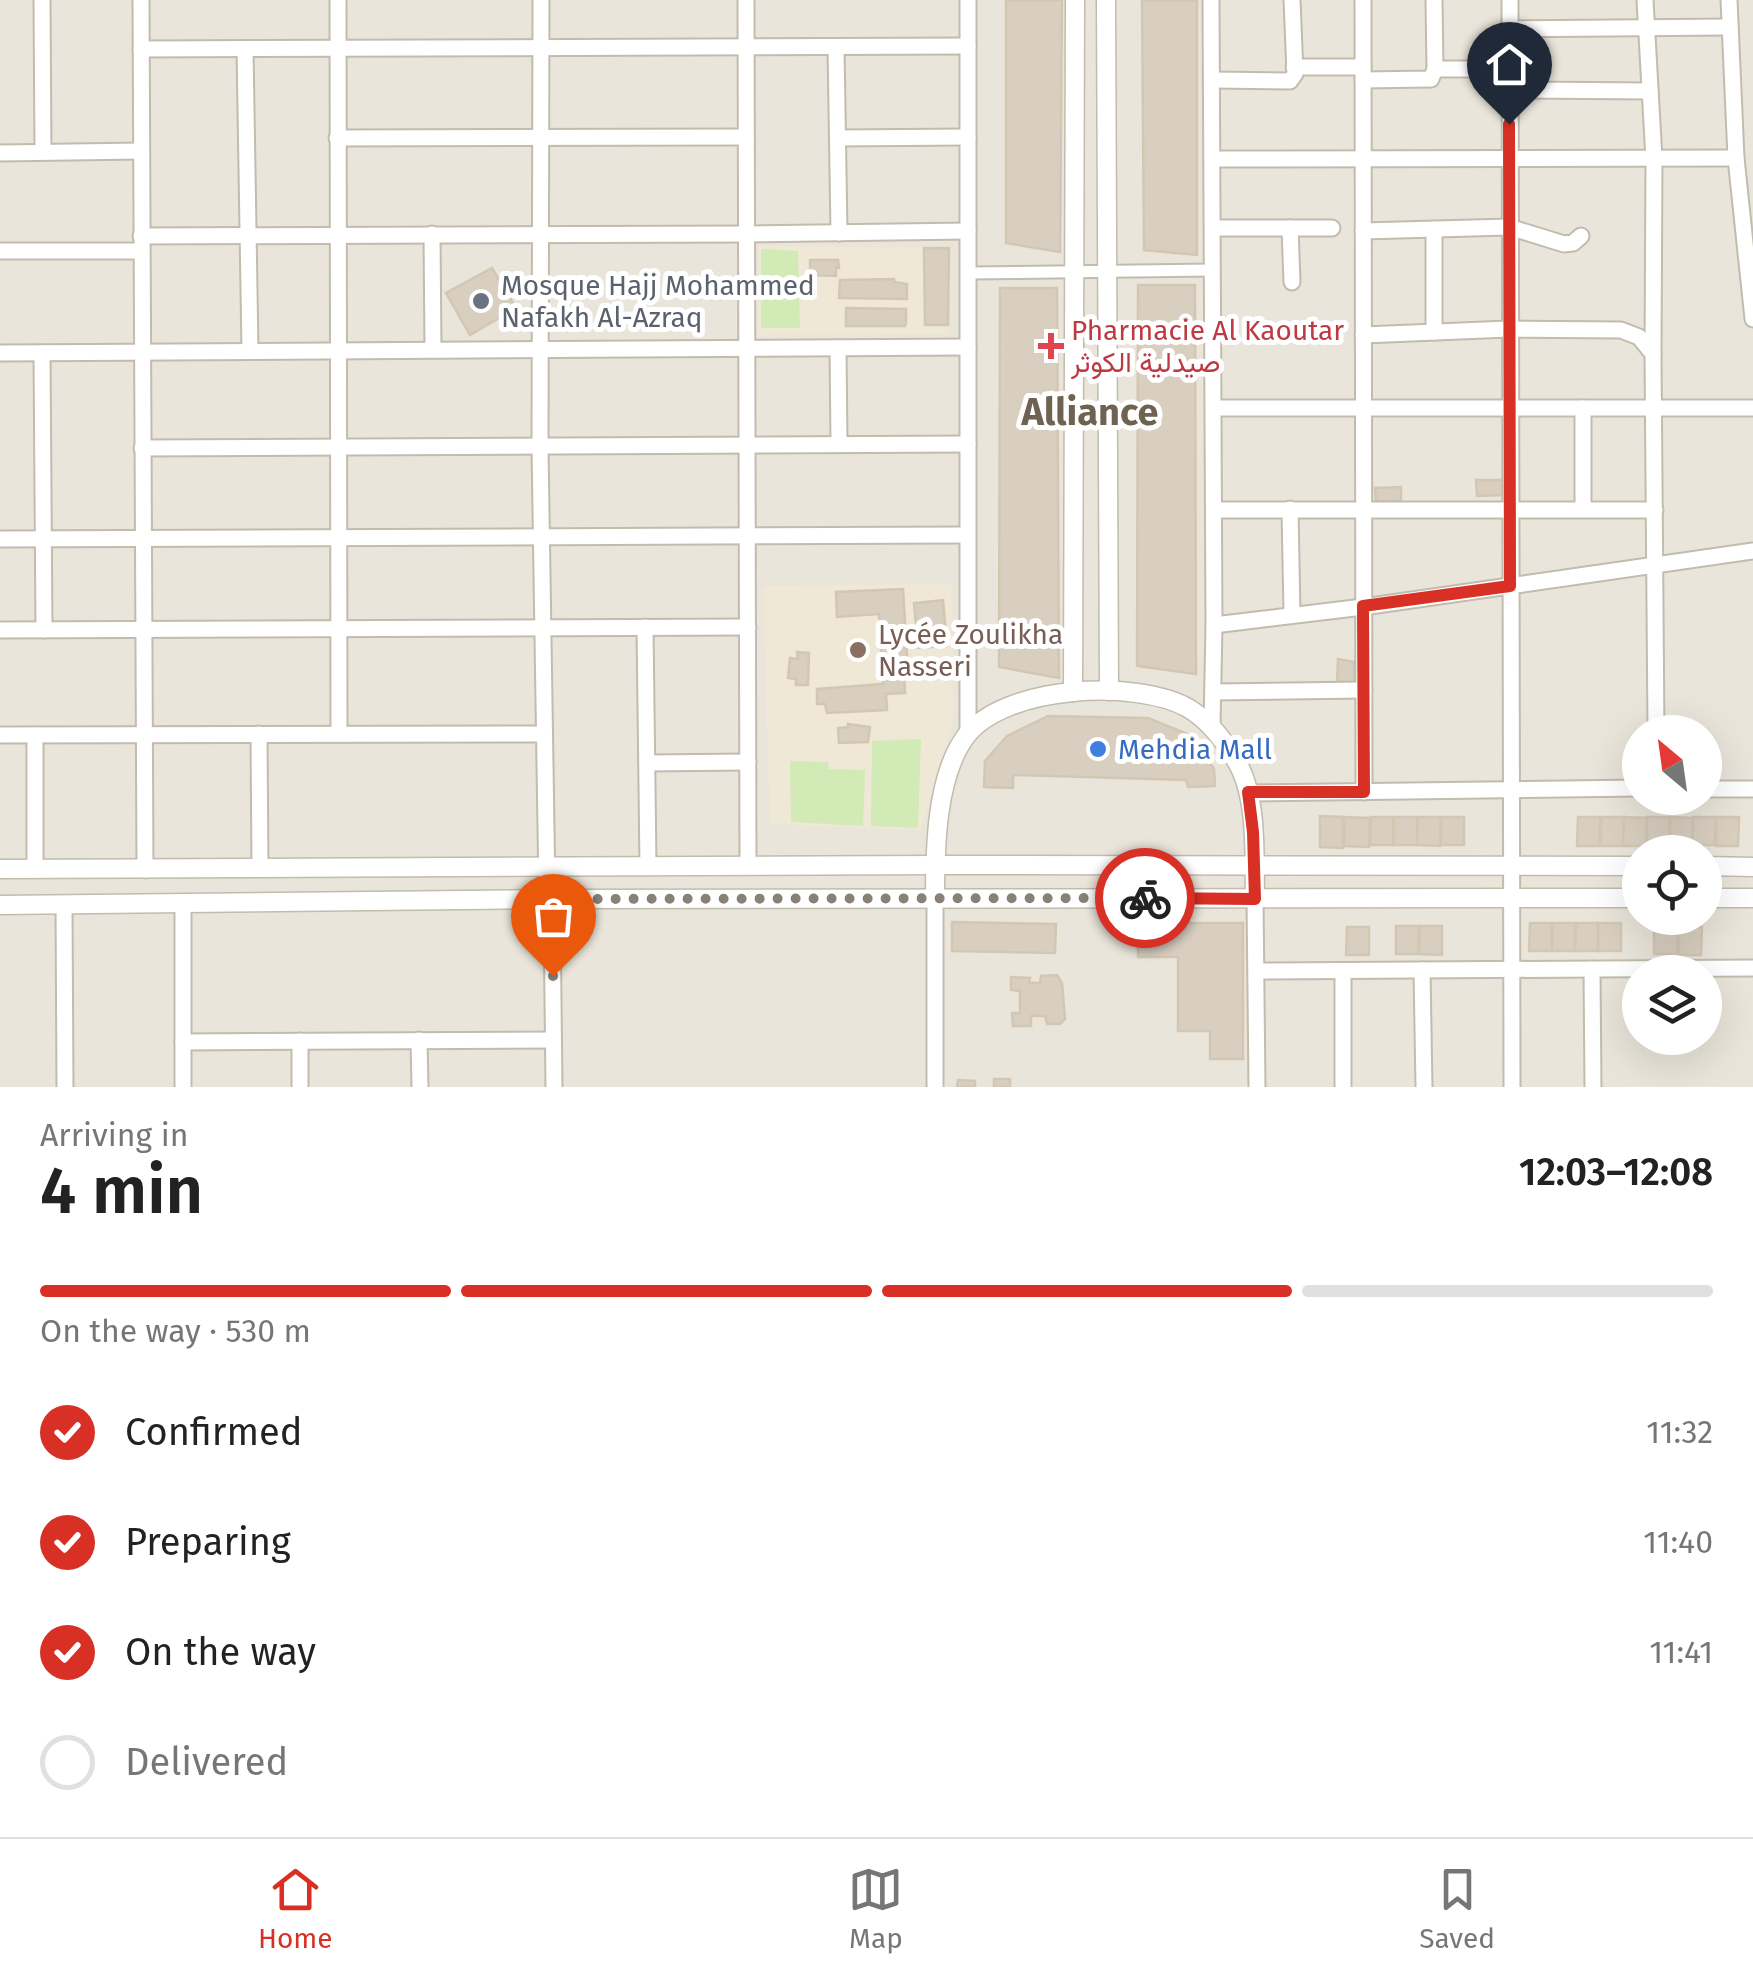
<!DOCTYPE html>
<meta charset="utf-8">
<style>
body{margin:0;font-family:"Fira Sans",Vazirmatn,sans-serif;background:#f6f6f6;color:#222;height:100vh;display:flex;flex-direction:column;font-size:38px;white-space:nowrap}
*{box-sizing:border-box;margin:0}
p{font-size:32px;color:#767676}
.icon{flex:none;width:55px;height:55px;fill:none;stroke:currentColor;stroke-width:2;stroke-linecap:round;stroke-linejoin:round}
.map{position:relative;height:1087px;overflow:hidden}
.sheet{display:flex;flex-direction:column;background:#fff;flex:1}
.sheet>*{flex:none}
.needle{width:65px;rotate:331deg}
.controls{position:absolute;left:1622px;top:715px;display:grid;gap:20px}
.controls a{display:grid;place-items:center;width:100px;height:100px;border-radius:50%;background:#fff;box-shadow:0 10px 40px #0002;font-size:50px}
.pin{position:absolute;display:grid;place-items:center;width:85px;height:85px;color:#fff;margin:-102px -42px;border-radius:50% 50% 50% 0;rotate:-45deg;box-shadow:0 0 10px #0007}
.pin .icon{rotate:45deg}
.courier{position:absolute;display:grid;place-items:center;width:100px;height:100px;margin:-50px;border:8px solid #d93025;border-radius:50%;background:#fff;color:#222;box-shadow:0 2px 12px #0007}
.summary em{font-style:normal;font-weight:600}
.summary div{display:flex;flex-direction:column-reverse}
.summary{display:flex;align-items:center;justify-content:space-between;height:170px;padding:0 40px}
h1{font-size:65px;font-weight:600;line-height:75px}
.bar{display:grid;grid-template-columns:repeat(4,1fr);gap:15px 10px;align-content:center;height:120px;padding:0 40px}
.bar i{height:12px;border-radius:8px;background:#e0e0e0}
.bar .selected{background:#d93025}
.bar p{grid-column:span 4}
ol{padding:0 40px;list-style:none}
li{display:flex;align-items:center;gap:30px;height:110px}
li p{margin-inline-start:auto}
li .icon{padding:10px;border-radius:50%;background:#d93025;color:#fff;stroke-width:4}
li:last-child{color:#767676}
li i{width:55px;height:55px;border:5px solid #e0e0e0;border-radius:50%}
.tabs{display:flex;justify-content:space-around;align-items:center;height:140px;border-top:2px solid #e0e0e0;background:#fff;font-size:28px;color:#767676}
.tabs a{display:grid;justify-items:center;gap:5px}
.tabs .selected{color:#d93025}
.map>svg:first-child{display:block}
.residential{fill:#eae5da;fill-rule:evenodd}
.education{fill:#efe8d6}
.green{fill:#d2eab5}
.building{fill:#d8cfc1;stroke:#d3c7b4;stroke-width:2.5}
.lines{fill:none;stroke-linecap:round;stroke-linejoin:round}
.pedestrian-casing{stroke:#c2bbae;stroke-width:15}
.minor-casing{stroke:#c2bbae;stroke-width:19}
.tertiary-casing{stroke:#c2bbae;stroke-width:21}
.pedestrian{stroke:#fff;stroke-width:11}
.minor{stroke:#fff;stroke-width:15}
.tertiary{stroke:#fff;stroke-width:18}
.done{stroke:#878178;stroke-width:10;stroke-dasharray:0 18}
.route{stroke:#d93025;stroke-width:12}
.worship-dot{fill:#6b7280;stroke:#fff;stroke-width:4}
.health-dot{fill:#e0444e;stroke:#fff;stroke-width:4}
.education-dot{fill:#8d6e63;stroke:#fff;stroke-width:4}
.shop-dot{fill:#3f7fe0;stroke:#fff;stroke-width:4}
.labels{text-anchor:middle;stroke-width:10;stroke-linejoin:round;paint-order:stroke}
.worship-label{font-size:28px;fill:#5b616d;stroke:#fff;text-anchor:start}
.health-label{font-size:28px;fill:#be3a42;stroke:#fff;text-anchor:start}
.education-label{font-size:28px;fill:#785e54;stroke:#fff;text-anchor:start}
.shop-label{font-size:28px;fill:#366cbe;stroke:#fff;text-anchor:start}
.district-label{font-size:38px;font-weight:bold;fill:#6e6250;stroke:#fff}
</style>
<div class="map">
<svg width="1753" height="1087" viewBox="0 0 1753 1087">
<rect width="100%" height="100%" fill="#f6f3ec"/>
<path class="residential" d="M 0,0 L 1753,0 L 1753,1087 L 0,1087 ZM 1640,732 L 1705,732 L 1705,798 L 1640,798 ZM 1640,852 L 1705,852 L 1705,918 L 1640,918 ZM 1640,972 L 1705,972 L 1705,1038 L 1640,1038 Z"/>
<g class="education">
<path d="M 759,246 L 949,248 L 948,334 L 758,335 Z"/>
<path d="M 951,584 L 954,715 L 921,830 L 770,824 L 763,586 Z"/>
</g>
<g class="green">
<path d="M 761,249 L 798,251 L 800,328 L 761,328 Z"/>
<path d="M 921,739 L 918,828 L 871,826 L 872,741 Z"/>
<path d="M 790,761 L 828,762 L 829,769 L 865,770 L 863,826 L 791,822 Z"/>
</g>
<g class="building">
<path d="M 1006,0 L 1062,0 L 1060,252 L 1006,243 Z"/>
<path d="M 1142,0 L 1197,0 L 1197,255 L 1144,250 Z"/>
<path d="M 924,248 L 949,248 L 948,325 L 925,325 Z"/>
<path d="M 810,260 L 838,260 L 839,268 L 836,267 L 836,276 L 810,275 Z"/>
<path d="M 492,268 L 516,308 L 470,335 L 446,293 Z"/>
<path d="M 894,279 L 894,282 L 907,284 L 907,299 L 839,298 L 840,280 Z"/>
<path d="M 1138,285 L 1195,285 L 1196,674 L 1137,666 Z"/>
<path d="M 1000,288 L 1057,288 L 1059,678 L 999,667 Z"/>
<path d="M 846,308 L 906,309 L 906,323 L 905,326 L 846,326 Z"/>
<path d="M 1476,480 L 1502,480 L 1503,495 L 1477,496 Z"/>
<path d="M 1401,487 L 1401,501 L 1376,502 L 1375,488 Z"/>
<path d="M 903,589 L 908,671 L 904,671 L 905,693 L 886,694 L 887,710 L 827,713 L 825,704 L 817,704 L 817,689 L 883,684 L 879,614 L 837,617 L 836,592 Z"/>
<path d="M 943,600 L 947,646 L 918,648 L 914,603 Z"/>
<path d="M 797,652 L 809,653 L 808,685 L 796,685 L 796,679 L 788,678 L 790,658 L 798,659 Z"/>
<path d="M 1338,659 L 1354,662 L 1354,684 L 1337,683 Z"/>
<path d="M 1048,716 L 1148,718 L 1190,735 L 1214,769 L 1215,786 L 1188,787 L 1186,780 L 1013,775 L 1013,788 L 984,787 L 985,761 L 1007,736 Z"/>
<path d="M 848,724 L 870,727 L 868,742 L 839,743 L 838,728 L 848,727 Z"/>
<path d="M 1320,816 L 1343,817 L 1343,848 L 1320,847 Z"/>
<path d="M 1344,817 L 1370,818 L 1369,847 L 1344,846 Z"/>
<path d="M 1371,817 L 1393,817 L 1393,845 L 1370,845 Z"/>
<rect x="1394" y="817" width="23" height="28"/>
<path d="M 1418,817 L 1441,817 L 1440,846 L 1417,845 Z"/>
<rect x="1441" y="817" width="23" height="28"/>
<path d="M 1578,817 L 1600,817 L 1600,846 L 1577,846 Z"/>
<path d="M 1601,817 L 1624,817 L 1623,846 L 1601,846 Z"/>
<path d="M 1624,817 L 1647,818 L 1646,846 L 1623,846 Z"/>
<path d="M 1647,817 L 1670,817 L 1669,846 L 1647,845 Z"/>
<path d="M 1670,817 L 1693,818 L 1692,846 L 1670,846 Z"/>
<path d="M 1693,817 L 1716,817 L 1715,845 L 1693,845 Z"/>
<path d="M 1716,817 L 1739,817 L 1738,846 L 1716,846 Z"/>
<path d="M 952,922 L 1056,924 L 1055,953 L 952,951 Z"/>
<path d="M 1138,923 L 1243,923 L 1243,1059 L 1210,1059 L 1210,1031 L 1178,1031 L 1178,957 L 1138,957 Z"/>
<path d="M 1530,923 L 1552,923 L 1552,951 L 1529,951 Z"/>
<rect x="1552" y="923" width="23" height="28"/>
<path d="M 1576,923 L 1598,923 L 1598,951 L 1575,951 Z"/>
<rect x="1598" y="923" width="23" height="28"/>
<path d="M 1654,925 L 1677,926 L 1677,954 L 1654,954 Z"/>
<path d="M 1396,926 L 1419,926 L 1418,954 L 1396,954 Z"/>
<path d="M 1420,926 L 1442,926 L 1442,955 L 1419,954 Z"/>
<path d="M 1679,926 L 1702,927 L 1701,955 L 1679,955 Z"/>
<path d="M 1347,927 L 1369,927 L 1369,955 L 1346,955 Z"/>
<path d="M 1057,975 L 1062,983 L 1065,1019 L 1060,1024 L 1047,1024 L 1045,1016 L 1031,1016 L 1031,1026 L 1013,1026 L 1012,1013 L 1020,1013 L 1020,991 L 1011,990 L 1011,977 L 1030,978 L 1029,983 L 1040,983 L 1041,976 Z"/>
<rect x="994" y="1079" width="16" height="8"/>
<path d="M 958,1080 L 975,1081 L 975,1087 L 957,1087 Z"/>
</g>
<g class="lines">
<defs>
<path id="pedestrian" d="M 968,273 L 1213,270"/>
<g id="minor">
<path d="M 42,0 L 43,152"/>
<path d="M 141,0 L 145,870"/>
<path d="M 338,0 L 339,733"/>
<path d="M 541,0 L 540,447 L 547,892 L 552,911 L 554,1087"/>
<path d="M 746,0 L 748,866"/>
<path d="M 968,0 L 968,733"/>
<path d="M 1211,0 L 1214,625 L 1212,726"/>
<path d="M 1363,0 L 1364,792"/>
<path d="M 1510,0 L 1512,1087"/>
<path d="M 1645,0 L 1654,159 L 1653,354 L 1656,732"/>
<path d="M 1729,0 L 1736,158 L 1753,319"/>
<path d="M 1509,29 L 1730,27"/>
<path d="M 836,47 L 839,233"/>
<path d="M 141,49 L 968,46"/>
<path d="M 245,49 L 250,350"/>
<path d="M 1294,67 L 1363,67"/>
<path d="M 1435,69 L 1509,69"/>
<path d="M 1212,80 L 1290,81 L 1295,74 L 1292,0"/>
<path d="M 1363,80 L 1431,79 L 1435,69 L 1434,0"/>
<path d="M 1509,90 L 1650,91"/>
<path d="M 337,138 L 746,137"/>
<path d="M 838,138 L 968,137"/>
<path d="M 0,153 L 141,151"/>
<path d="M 1212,159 L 1736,158"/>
<path d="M 1213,228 L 1332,228"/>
<path d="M 1290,228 L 1292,282"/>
<path d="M 1434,229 L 1434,332"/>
<path d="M 1363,231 L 1509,227 L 1564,244 L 1573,243 L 1581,236"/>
<path d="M 432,234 L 433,349"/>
<path d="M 141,236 L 747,234 L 968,231"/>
<path d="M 0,251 L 141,251"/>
<path d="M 1363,335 L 1509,329 L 1621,330 L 1639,337 L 1653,354"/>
<path d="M 838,348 L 839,444"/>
<path d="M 0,353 L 968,347"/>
<path d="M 42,353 L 44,630"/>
<path d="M 1214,408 L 1753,408"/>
<path d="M 142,448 L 968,444"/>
<path d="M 1290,509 L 1292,614"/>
<path d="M 1583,509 L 1583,408"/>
<path d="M 1214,510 L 1655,510"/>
<path d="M 0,539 L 967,535"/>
<path d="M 1214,625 L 1363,607 L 1753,551"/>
<path d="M 645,627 L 648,866"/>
<path d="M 0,630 L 748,627"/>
<path d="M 1213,692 L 1364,690"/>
<path d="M 259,734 L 260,868"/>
<path d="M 0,735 L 544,734"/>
<path d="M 647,763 L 748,762"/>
<path d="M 1705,789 L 1753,789"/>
<path d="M 1248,793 L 1640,788"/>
<path d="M 35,869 L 35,735"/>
<path d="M 935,898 L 935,1087"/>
<path d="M 1255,899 L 1257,1087"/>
<path d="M 183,904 L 183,1087"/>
<path d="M 64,905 L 65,1087"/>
<path d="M 1592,969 L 1593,1087"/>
<path d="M 1422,970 L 1424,1087"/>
<path d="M 1256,971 L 1753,968"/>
<path d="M 419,1040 L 420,1087"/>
<path d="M 300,1041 L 300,1087"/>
<path d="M 183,1042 L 553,1040"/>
<path d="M 1343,1087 L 1343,971"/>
</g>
<g id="tertiary">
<path d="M 1106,0 L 1109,691"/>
<path d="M 1073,692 L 1075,0"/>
<path d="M 1705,866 L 1753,867"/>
<path d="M 0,869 L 935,865 L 1640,866"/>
<path d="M 935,898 C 935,849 936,776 966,736 C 1005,685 1136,679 1188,708 C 1210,721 1226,743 1238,764 C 1258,800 1254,859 1255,899"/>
<path d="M 1705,898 L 1753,898"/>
<path d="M 0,905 L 549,899 L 1640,898"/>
</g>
</defs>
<use href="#pedestrian" class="pedestrian-casing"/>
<use href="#minor" class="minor-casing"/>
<use href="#tertiary" class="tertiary-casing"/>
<use href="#pedestrian" class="pedestrian"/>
<use href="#minor" class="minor"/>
<use href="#tertiary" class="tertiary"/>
</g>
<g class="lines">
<path class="done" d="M 553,976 L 552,911 L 549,899 L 1145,898"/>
<path class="route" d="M 1145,898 L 1255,899 L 1253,832 L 1248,792 L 1364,792 L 1363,606 L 1510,586 L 1509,124"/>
</g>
<circle class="worship-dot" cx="481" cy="301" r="10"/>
<path class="health-dot" d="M1046 331h10v10h10v10h-10v10h-10v-10h-10v-10h10z"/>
<circle class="education-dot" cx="858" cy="650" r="10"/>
<circle class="shop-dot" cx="1098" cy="749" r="10"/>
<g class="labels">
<g class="worship-label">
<text x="501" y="295">Mosque Hajj Mohammed<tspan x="501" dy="32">Nafakh Al-Azraq</tspan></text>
</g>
<g class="health-label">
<text x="1071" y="340">Pharmacie Al Kaoutar<tspan x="1071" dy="32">صيدلية الكوثر</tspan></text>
</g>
<g class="education-label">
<text x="878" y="644">Lycée Zoulikha<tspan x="878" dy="32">Nasseri</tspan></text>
</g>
<g class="shop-label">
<text x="1118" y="759">Mehdia Mall</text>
</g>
<g class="district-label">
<text x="1090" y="425">Alliance</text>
</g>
</g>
</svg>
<div class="controls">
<a><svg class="needle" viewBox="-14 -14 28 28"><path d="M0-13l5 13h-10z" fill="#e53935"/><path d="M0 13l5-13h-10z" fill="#767676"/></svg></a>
<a><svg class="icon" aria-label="locate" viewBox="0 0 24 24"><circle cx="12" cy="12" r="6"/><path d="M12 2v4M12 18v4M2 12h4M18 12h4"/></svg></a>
<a><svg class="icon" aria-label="layers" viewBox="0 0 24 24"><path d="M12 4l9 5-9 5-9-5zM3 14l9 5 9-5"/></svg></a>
</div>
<div class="pin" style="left:553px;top:976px;background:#ea580c"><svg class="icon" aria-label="bag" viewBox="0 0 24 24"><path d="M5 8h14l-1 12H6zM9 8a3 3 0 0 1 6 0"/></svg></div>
<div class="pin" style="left:1509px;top:124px;background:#1f2937"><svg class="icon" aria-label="home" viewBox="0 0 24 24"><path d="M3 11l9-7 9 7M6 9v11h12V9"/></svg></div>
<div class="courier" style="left:1145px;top:898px"><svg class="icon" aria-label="bike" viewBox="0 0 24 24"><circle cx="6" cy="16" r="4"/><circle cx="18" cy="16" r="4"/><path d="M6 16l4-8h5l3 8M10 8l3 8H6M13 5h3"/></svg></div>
</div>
<section class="sheet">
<div class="summary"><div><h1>4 min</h1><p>Arriving in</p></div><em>12:03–12:08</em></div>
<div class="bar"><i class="selected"></i><i class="selected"></i><i class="selected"></i><i></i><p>On the way · 530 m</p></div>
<ol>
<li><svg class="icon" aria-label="check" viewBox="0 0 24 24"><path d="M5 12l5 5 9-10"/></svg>Confirmed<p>11:32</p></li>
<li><svg class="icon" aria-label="check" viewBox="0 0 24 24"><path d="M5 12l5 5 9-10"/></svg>Preparing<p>11:40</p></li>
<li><svg class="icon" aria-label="check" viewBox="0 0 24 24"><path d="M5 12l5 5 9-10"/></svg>On the way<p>11:41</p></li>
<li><i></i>Delivered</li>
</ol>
</section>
<nav class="tabs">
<a class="selected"><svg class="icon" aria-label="home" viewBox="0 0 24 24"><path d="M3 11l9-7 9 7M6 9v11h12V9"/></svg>Home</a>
<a><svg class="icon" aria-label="map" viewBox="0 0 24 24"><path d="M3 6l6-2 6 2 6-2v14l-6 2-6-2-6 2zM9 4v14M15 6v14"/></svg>Map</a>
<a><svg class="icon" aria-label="saved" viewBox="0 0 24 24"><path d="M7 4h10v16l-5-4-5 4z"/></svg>Saved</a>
</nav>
